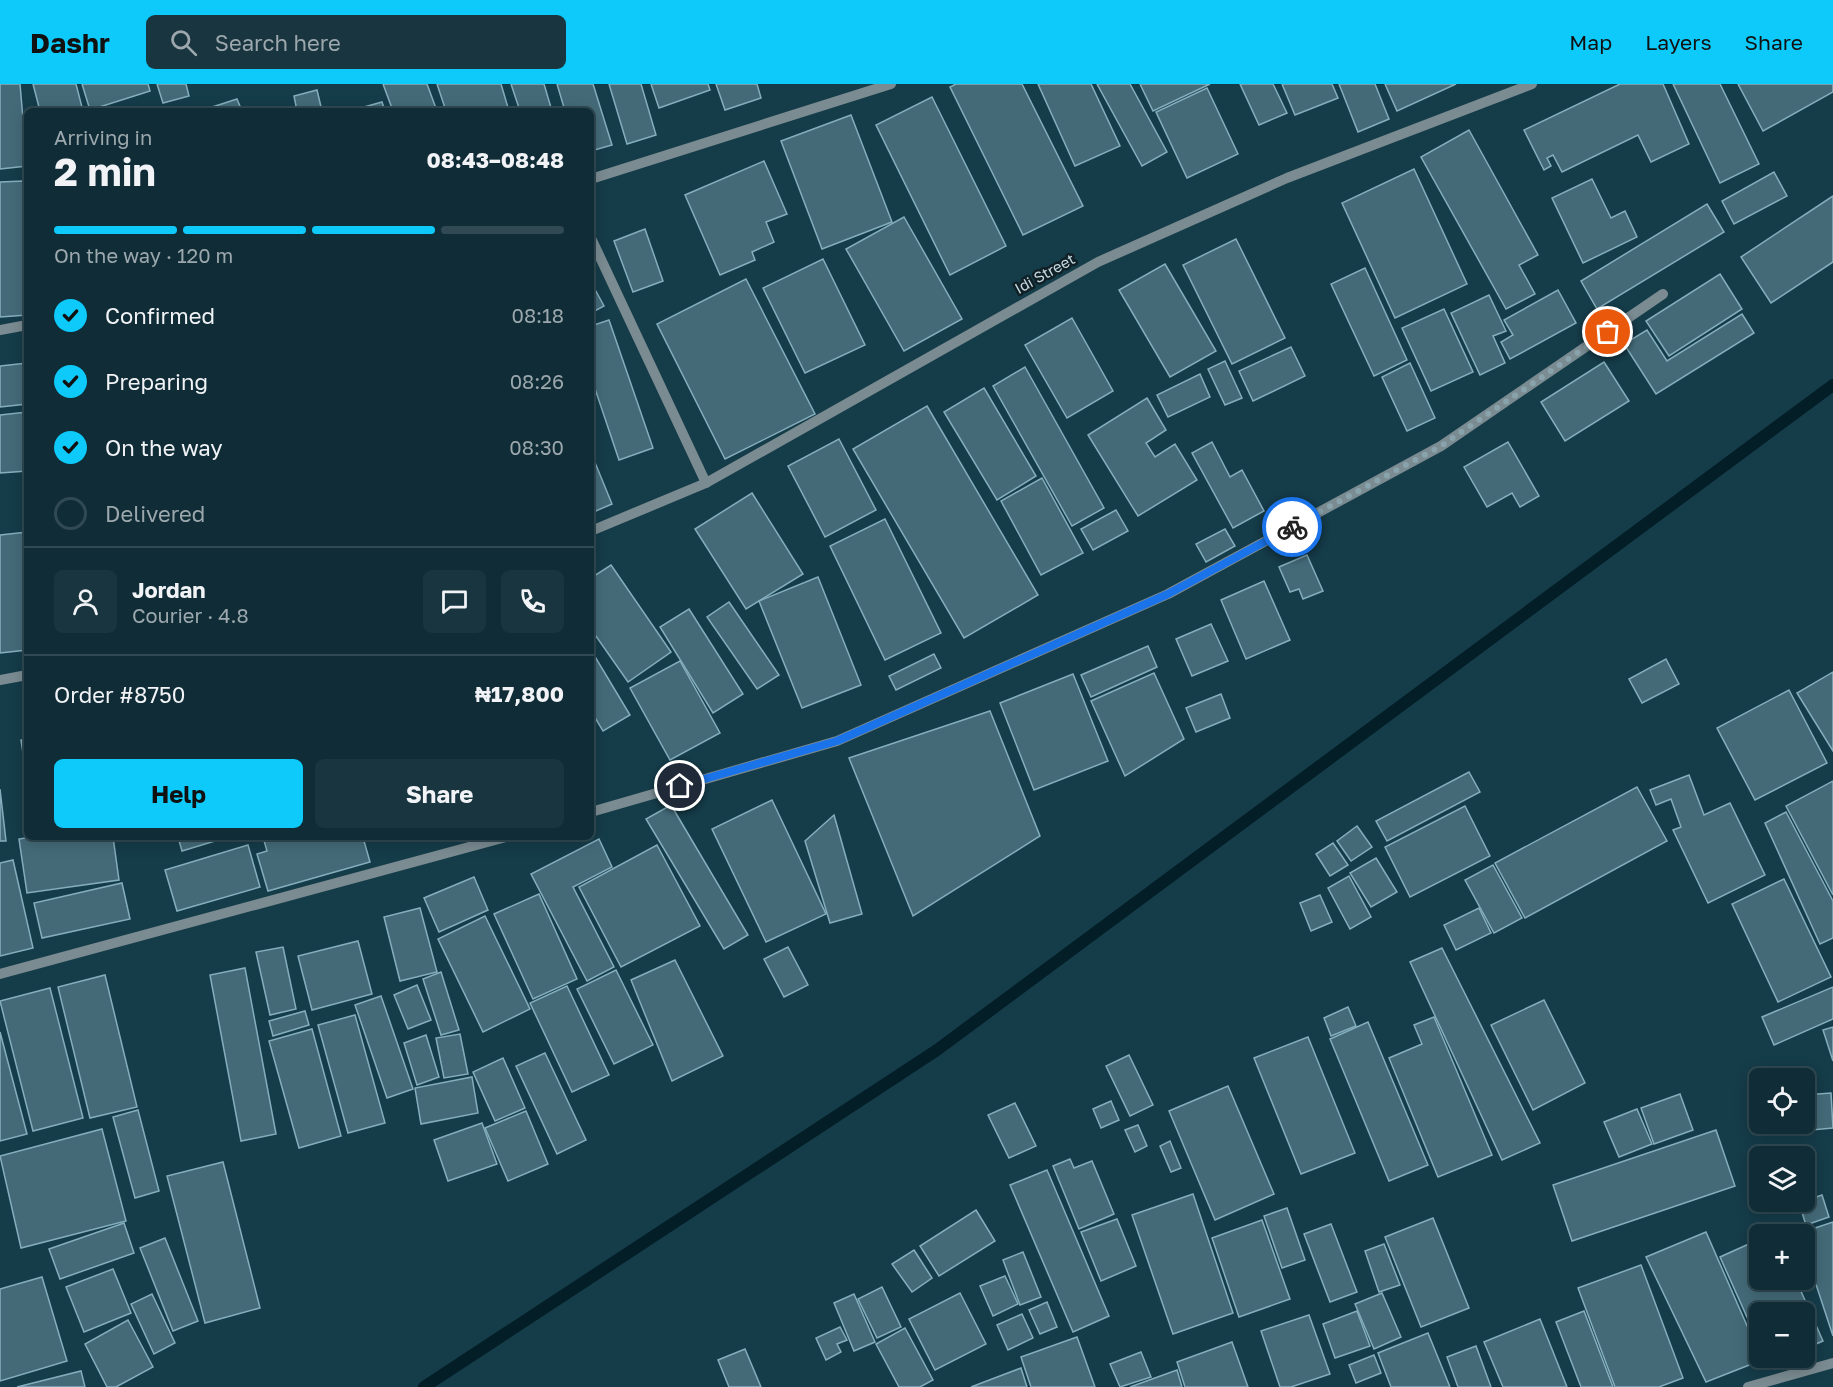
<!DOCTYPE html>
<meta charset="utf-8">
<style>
body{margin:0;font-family:"Golos Text",sans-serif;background:#19353f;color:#f1f3f6;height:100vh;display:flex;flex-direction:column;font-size:22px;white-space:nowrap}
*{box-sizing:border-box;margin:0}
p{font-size:20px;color:#9ca8ad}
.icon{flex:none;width:33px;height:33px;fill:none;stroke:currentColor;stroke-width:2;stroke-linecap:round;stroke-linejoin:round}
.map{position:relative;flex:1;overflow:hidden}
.side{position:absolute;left:24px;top:24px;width:570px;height:732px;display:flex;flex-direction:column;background:#102d37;border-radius:9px;box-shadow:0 3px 15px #0003,0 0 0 2px #304952}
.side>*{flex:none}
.tools{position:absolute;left:1749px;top:984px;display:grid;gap:12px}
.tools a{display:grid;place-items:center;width:66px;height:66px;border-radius:9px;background:#102d37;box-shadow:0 3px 15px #0003,0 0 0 2px #304952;font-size:30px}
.pin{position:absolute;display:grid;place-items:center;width:51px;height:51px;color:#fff;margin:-26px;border:3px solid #fff;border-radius:50%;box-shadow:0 2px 6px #0007}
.courier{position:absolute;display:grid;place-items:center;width:60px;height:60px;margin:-30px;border:4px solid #1a73e8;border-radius:50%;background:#fff;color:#222;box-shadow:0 2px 8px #0007}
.head em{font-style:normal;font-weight:700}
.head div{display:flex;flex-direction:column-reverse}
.head{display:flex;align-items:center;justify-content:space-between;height:102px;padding:0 30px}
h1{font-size:39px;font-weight:700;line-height:45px}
.bar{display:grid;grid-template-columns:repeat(4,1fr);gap:9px 6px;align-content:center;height:72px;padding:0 30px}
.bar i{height:8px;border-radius:4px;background:#304952}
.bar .current{background:#0dcafa}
.bar p{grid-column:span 4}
.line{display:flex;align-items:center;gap:15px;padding:0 30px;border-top:2px solid #304952}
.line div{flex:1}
.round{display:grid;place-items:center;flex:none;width:63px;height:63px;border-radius:9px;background:#19353f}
ol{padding:0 30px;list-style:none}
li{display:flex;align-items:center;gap:18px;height:66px}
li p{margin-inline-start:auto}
li .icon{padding:6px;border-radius:50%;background:#0dcafa;color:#111;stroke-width:4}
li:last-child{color:#9ca8ad}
li i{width:33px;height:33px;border:3px solid #304952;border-radius:50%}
.primary-button{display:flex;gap:12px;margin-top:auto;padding:12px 30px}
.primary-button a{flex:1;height:69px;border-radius:9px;background:#0dcafa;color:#111;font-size:24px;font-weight:700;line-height:69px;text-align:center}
.primary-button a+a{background:#19353f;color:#f1f3f6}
header{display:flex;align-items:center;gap:36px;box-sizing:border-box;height:84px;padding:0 30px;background:#0dcafa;color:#111}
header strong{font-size:28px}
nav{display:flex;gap:33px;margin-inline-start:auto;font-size:21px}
.search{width:420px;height:54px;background:#19353f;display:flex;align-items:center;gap:15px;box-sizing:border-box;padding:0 21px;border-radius:9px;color:#9ca8ad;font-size:22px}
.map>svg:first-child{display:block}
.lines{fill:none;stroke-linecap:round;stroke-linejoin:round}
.stream{stroke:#031e27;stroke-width:12}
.building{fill:#446a78;stroke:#85aebd;stroke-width:1.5}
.minor{stroke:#7a8b91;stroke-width:10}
.done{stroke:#88a3ac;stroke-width:6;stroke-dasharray:0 10.8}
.route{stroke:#1a73e8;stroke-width:8}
.labels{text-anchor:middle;stroke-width:5;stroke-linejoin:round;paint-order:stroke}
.street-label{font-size:15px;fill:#c6dae2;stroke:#102026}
</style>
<header>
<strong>Dashr</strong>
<div class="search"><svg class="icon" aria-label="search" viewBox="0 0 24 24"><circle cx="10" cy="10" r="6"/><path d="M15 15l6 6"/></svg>Search here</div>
<nav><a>Map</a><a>Layers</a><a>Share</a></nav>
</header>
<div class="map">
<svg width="1833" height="1303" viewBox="0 0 1833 1303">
<rect width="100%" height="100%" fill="#153c49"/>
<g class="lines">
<path class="stream" d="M 424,1303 L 937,966 L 1833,301"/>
</g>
<g class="building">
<path d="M 0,0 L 20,0 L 27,82 L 0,85 Z"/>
<path d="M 33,0 L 76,0 L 83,27 L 40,27 Z"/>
<path d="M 82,0 L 148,0 L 150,7 L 90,26 Z"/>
<path d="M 157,0 L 186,0 L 189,12 L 163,19 Z"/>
<path d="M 383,0 L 427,0 L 437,27 L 393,27 Z"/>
<path d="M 437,0 L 501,0 L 509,27 L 446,27 Z"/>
<path d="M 511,0 L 544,0 L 552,27 L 520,27 Z"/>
<path d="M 557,0 L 593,0 L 612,61 L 591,67 L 591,27 L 565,27 Z"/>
<path d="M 609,0 L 641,0 L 656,51 L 627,60 Z"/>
<path d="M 651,0 L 708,0 L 710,6 L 659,24 Z"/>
<path d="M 716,0 L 757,0 L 761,14 L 725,26 Z"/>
<path d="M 956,0 L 1022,0 L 1083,122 L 1023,151 L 950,3 Z"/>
<path d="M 1038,0 L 1091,0 L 1120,62 L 1075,82 Z"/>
<path d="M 1097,0 L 1130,0 L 1167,68 L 1142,82 Z"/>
<path d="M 1140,0 L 1210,0 L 1153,27 Z"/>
<path d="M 1240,0 L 1273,0 L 1287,29 L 1259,41 Z"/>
<path d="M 1282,0 L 1332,0 L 1338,14 L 1295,31 Z"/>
<path d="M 1339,0 L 1375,0 L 1389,35 L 1358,48 Z"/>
<path d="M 1385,0 L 1456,0 L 1397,27 Z"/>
<path d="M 1620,0 L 1663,0 L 1689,60 L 1651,78 L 1638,51 L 1562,88 L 1553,71 L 1547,74 L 1551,82 L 1544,86 L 1524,46 Z"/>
<path d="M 1673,0 L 1720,0 L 1759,80 L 1720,99 Z"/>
<path d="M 1738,0 L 1833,0 L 1833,8 L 1763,47 Z"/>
<path d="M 1207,4 L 1238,70 L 1187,94 L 1156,28 Z"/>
<path d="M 317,6 L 322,27 L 297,27 L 294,12 Z"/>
<path d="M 932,13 L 1006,162 L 950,191 L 876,41 Z"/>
<path d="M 237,15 L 242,27 L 200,27 Z"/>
<path d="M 382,18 L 385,27 L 350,27 Z"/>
<path d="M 851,31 L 892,138 L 822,165 L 781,57 Z"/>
<path d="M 1469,46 L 1538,171 L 1519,181 L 1535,210 L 1506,225 L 1421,73 Z"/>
<path d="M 764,77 L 787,130 L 766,138 L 774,158 L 752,168 L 755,176 L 720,191 L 685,111 Z"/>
<path d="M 1414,85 L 1467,200 L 1395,234 L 1342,119 Z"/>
<path d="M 1774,88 L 1787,112 L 1734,140 L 1722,117 Z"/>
<path d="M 1592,95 L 1611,134 L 1625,127 L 1637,153 L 1583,179 L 1552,114 Z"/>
<path d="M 23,97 L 27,231 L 0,233 L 0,98 Z"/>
<path d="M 1833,112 L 1833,178 L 1771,219 L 1741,173 Z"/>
<path d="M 1707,120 L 1724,148 L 1597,225 L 1581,197 Z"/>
<path d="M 904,133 L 962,235 L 904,267 L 846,165 Z"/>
<path d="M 645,145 L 663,197 L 633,208 L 614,157 Z"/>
<path d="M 1236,155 L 1285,254 L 1232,280 L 1183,181 Z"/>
<path d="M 823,175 L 865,261 L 805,289 L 763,204 Z"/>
<path d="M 1165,180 L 1216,267 L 1170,293 L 1119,206 Z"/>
<path d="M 1365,184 L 1407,276 L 1374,292 L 1331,200 Z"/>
<path d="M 1720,190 L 1742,225 L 1669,272 L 1646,237 Z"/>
<path d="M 746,195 L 815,330 L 725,375 L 657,240 Z"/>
<path d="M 591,198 L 604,222 L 591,229 Z"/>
<path d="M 1558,206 L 1576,239 L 1510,275 L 1501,258 L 1513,251 L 1504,236 Z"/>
<path d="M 1489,211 L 1506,247 L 1493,252 L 1505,279 L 1480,291 L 1451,229 Z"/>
<path d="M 1444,225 L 1473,288 L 1431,307 L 1402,244 Z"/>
<path d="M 1742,230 L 1754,249 L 1656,310 L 1624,260 L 1647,246 L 1667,277 Z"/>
<path d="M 1072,234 L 1113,307 L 1067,334 L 1025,261 Z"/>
<path d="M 609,236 L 653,364 L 619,376 L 591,293 L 591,242 Z"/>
<path d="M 1291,263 L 1305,292 L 1253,317 L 1239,287 Z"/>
<path d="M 1225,277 L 1242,314 L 1225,321 L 1208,285 Z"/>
<path d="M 1604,278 L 1629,317 L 1565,357 L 1541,318 Z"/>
<path d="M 27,279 L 27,320 L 0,323 L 0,282 Z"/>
<path d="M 1410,279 L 1435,334 L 1407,347 L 1382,293 Z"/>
<path d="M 1025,283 L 1104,424 L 1072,442 L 993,302 Z"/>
<path d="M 1200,290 L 1210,313 L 1168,333 L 1157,311 Z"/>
<path d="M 984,304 L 1036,392 L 997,416 L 944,328 Z"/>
<path d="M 1147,314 L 1166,346 L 1146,359 L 1155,373 L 1175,360 L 1197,396 L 1138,432 L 1088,351 Z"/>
<path d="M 927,322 L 1038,511 L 964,554 L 853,365 Z"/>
<path d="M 27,328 L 27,387 L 0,389 L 0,331 Z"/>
<path d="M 839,355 L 876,426 L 825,453 L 788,382 Z"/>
<path d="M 1212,358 L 1230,393 L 1242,386 L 1264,427 L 1233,444 L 1192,369 Z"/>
<path d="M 1508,358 L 1539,412 L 1520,423 L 1512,409 L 1487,423 L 1464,383 Z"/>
<path d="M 594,376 L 612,420 L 591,429 L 591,377 Z"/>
<path d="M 1042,394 L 1083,469 L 1041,491 L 1001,417 Z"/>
<path d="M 752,409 L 803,490 L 746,525 L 695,445 Z"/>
<path d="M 1116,426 L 1128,447 L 1093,466 L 1081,445 Z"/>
<path d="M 885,435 L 941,549 L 885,576 L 830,462 Z"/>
<path d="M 1225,445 L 1235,462 L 1206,478 L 1196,460 Z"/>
<path d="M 27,448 L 27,566 L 0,569 L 0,451 Z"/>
<path d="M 1307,471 L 1323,507 L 1303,515 L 1299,505 L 1290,508 L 1279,483 Z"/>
<path d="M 611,481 L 671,568 L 628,598 L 591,545 L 591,494 Z"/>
<path d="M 818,493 L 861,601 L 802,624 L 759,517 Z"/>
<path d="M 1264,497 L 1290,556 L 1246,575 L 1221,516 Z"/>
<path d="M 729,518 L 779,591 L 757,605 L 707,533 Z"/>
<path d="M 689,525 L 743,610 L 713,629 L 660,543 Z"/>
<path d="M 1211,540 L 1228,577 L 1192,592 L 1176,555 Z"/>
<path d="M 1148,562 L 1157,583 L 1091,613 L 1081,591 Z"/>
<path d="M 591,566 L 630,631 L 603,647 L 591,627 Z"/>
<path d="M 934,570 L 941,584 L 896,606 L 889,592 Z"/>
<path d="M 1666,575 L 1679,600 L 1642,619 L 1629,595 Z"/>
<path d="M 680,577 L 720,649 L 670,676 L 630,604 Z"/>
<path d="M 1833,588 L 1833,667 L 1797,609 Z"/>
<path d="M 1154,589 L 1184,655 L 1125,692 L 1091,617 Z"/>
<path d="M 1073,590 L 1108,677 L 1034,706 L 1000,619 Z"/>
<path d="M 1789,606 L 1827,679 L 1755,716 L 1717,644 Z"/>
<path d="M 1221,610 L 1230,634 L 1196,648 L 1186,624 Z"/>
<path d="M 990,627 L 1040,752 L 913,832 L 849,674 Z"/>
<path d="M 27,655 L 27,695 L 21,656 Z"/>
<path d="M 1469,688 L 1480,708 L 1387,757 L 1376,737 Z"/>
<path d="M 1689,691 L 1704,731 L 1730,719 L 1765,791 L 1708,819 L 1673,746 L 1681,743 L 1671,715 L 1656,721 L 1650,706 Z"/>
<path d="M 1833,697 L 1833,811 L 1786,722 Z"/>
<path d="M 1637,703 L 1667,757 L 1525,834 L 1495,779 Z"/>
<path d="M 0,705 L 6,757 L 0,757 Z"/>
<path d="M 772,716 L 826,830 L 766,858 L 712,745 Z"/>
<path d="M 671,721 L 748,851 L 724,865 L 646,735 Z"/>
<path d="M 1465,722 L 1490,772 L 1410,813 L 1385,763 Z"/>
<path d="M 1786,728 L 1833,817 L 1833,854 L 1820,860 L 1765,739 Z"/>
<path d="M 834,731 L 862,830 L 830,839 L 805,757 Z"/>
<path d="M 1357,742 L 1372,763 L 1351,777 L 1337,757 Z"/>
<path d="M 31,753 L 113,753 L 119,796 L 27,809 L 19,755 Z"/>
<path d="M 178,753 L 228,753 L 182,767 Z"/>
<path d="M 263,753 L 379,753 L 364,757 L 370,778 L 268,807 L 257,770 L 267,767 Z"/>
<path d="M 599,755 L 612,783 L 573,803 L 614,883 L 587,897 L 531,790 Z"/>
<path d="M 1333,759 L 1348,781 L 1330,792 L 1316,770 Z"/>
<path d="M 248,761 L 260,803 L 177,827 L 165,786 Z"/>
<path d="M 657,761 L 700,842 L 621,883 L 579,803 Z"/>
<path d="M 1376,774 L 1397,808 L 1371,823 L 1350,789 Z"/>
<path d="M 13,776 L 33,864 L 0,872 L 0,779 Z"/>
<path d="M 1493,781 L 1522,834 L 1494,849 L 1465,796 Z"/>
<path d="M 1349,792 L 1371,833 L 1350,845 L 1328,804 Z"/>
<path d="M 474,793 L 488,826 L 439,848 L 424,814 Z"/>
<path d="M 1784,795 L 1831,893 L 1778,918 L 1732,820 Z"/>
<path d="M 122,799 L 130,835 L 42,854 L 34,819 Z"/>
<path d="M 539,810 L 577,895 L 533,915 L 494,830 Z"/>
<path d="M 1320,811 L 1332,838 L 1311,847 L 1300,819 Z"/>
<path d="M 420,824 L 437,888 L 400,897 L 384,833 Z"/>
<path d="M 1479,824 L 1491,849 L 1456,866 L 1444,841 Z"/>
<path d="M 485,832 L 530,925 L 483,948 L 438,855 Z"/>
<path d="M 358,857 L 372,910 L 312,926 L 298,872 Z"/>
<path d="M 283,863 L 296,925 L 270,931 L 256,868 Z"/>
<path d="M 788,863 L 808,901 L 784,913 L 764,875 Z"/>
<path d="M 1442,864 L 1540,1059 L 1502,1076 L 1410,878 Z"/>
<path d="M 675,876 L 723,972 L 672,997 L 631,896 Z"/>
<path d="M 245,884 L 276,1050 L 241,1057 L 210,891 Z"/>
<path d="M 616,886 L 653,961 L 614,980 L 577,905 Z"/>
<path d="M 441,888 L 459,946 L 441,951 L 423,895 Z"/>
<path d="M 105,891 L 137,1023 L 90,1034 L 58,903 Z"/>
<path d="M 417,901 L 431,936 L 408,945 L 394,911 Z"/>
<path d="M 567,902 L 609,991 L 572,1008 L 530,919 Z"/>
<path d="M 1833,903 L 1833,935 L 1774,961 L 1762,933 Z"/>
<path d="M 50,904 L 83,1034 L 33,1047 L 0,917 Z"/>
<path d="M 381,912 L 413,1005 L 387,1014 L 355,921 Z"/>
<path d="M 1544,916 L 1585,999 L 1533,1026 L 1491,941 Z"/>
<path d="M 1348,923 L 1356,942 L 1331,952 L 1324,934 Z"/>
<path d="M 305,927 L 309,941 L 273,952 L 269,937 Z"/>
<path d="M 355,931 L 385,1039 L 348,1049 L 318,941 Z"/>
<path d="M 1434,933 L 1492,1071 L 1438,1093 L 1389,974 L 1422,960 L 1414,941 Z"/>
<path d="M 1368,938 L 1428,1081 L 1389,1097 L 1330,955 Z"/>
<path d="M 1833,943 L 1833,977 L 1823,946 Z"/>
<path d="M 312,945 L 341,1052 L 299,1064 L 269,957 Z"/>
<path d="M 0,948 L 27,1050 L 0,1057 Z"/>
<path d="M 460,950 L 468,990 L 444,994 L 436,954 Z"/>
<path d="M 426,951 L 439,993 L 417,1001 L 404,959 Z"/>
<path d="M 1308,953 L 1355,1069 L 1301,1090 L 1254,974 Z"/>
<path d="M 545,969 L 586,1056 L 557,1070 L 516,982 Z"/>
<path d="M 1129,971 L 1153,1021 L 1130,1032 L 1106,982 Z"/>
<path d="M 503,974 L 525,1024 L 495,1037 L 473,988 Z"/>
<path d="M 472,993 L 478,1029 L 421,1040 L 415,1004 Z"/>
<path d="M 1228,1002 L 1274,1110 L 1215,1136 L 1169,1027 Z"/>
<path d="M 1831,1009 L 1833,1044 L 1801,1047 L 1800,1040 L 1804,1040 L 1804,1011 Z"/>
<path d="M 1680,1010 L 1693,1046 L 1654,1060 L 1641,1024 Z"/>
<path d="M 1111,1017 L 1119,1036 L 1101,1044 L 1093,1025 Z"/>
<path d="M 1015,1019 L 1036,1062 L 1009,1074 L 988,1031 Z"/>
<path d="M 1637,1025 L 1652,1060 L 1619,1073 L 1604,1038 Z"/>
<path d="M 138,1026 L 159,1107 L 135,1114 L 113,1033 Z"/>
<path d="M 526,1027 L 548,1080 L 508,1097 L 485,1044 Z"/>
<path d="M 482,1039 L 497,1080 L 448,1097 L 434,1056 Z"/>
<path d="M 1138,1041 L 1147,1062 L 1135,1068 L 1125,1046 Z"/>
<path d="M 102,1045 L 126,1137 L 21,1164 L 0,1072 Z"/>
<path d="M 1716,1046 L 1735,1102 L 1572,1157 L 1553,1101 Z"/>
<path d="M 1170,1057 L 1181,1084 L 1171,1088 L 1160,1062 Z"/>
<path d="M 1070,1075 L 1074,1084 L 1092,1077 L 1114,1130 L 1079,1145 L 1053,1082 Z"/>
<path d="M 223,1078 L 260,1224 L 205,1239 L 167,1092 Z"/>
<path d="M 1047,1086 L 1109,1232 L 1073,1248 L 1010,1101 Z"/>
<path d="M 1193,1110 L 1233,1229 L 1173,1250 L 1132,1131 Z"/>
<path d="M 1822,1111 L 1829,1133 L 1806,1141 L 1799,1119 Z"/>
<path d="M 1287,1124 L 1305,1176 L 1282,1184 L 1264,1132 Z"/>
<path d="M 976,1126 L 995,1157 L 939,1192 L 920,1162 Z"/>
<path d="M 1433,1134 L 1469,1224 L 1421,1243 L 1385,1153 Z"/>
<path d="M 1117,1135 L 1136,1182 L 1101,1197 L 1081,1148 Z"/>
<path d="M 1262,1136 L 1290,1215 L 1239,1233 L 1212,1154 Z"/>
<path d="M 1833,1138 L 1833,1252 L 1804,1164 L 1804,1150 L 1800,1149 Z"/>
<path d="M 124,1139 L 134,1169 L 60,1195 L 49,1165 Z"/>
<path d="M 1331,1140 L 1357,1208 L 1330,1218 L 1304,1150 Z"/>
<path d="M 1706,1148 L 1762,1276 L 1706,1298 L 1646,1173 Z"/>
<path d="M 165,1154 L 198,1237 L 173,1247 L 140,1164 Z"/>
<path d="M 1760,1155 L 1760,1196 L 1796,1196 L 1823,1257 L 1804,1265 L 1804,1228 L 1760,1228 L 1760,1262 L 1720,1173 Z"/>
<path d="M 1384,1160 L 1400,1201 L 1379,1208 L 1365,1167 Z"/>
<path d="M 914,1166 L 932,1194 L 912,1208 L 892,1180 Z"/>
<path d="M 1023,1168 L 1041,1213 L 1020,1221 L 1003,1176 Z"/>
<path d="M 1641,1181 L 1683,1294 L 1659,1303 L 1615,1303 L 1578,1204 Z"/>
<path d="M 113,1185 L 131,1229 L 84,1248 L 66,1203 Z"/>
<path d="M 1005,1192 L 1018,1220 L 993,1232 L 980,1202 Z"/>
<path d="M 42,1193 L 67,1277 L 0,1297 L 0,1205 Z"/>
<path d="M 882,1203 L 901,1243 L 877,1254 L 858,1215 Z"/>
<path d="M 960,1209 L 986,1260 L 935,1286 L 909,1235 Z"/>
<path d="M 1382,1209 L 1401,1253 L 1374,1265 L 1355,1220 Z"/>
<path d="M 152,1210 L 175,1259 L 154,1270 L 131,1220 Z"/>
<path d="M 854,1210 L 875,1258 L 854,1267 L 834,1219 Z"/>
<path d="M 1047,1218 L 1057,1243 L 1040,1250 L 1029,1226 Z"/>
<path d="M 1357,1227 L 1370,1262 L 1335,1274 L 1323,1240 Z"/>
<path d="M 1584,1227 L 1613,1303 L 1581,1303 L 1556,1238 Z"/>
<path d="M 1022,1230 L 1033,1254 L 1008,1266 L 997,1241 Z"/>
<path d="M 1309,1231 L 1330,1290 L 1291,1303 L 1280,1303 L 1261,1247 Z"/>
<path d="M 1540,1235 L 1567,1303 L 1503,1303 L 1484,1258 Z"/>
<path d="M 128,1236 L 153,1283 L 116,1303 L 107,1303 L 85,1260 Z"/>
<path d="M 840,1243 L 847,1256 L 837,1260 L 841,1268 L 826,1276 L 816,1254 Z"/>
<path d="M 905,1244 L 933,1296 L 920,1303 L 899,1303 L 876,1260 Z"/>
<path d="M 1428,1249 L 1450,1303 L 1391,1303 L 1378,1269 Z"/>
<path d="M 1077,1253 L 1095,1303 L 1031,1303 L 1021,1273 Z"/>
<path d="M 1232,1258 L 1248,1303 L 1185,1303 L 1177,1278 Z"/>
<path d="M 1476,1262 L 1491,1303 L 1458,1303 L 1447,1273 Z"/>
<path d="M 745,1265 L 761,1303 L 729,1303 L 718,1276 Z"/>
<path d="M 1141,1268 L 1151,1293 L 1120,1303 L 1110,1280 Z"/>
<path d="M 1374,1271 L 1381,1289 L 1356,1299 L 1349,1281 Z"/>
<path d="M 1021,1284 L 1027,1303 L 971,1303 Z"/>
<path d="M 1177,1286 L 1182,1303 L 1130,1303 Z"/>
<path d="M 81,1287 L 85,1303 L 17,1303 Z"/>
</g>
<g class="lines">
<g class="minor">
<path d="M 591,95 L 891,0"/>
<path d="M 591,154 L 706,399"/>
<path d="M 0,246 L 27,241"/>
<path d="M 591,447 L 706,399 L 1098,178 L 1287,94 L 1532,0"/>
<path d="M 0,596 L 27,591"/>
<path d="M 591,728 L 837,657 L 1168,510 L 1441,362 L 1663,210"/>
<path d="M 0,890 L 506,753"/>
<path d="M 1748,1303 L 1833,1279"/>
</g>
</g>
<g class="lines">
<path class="done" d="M 1292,443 L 1441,362 L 1608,248"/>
<path class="route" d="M 680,702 L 837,657 L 1168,510 L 1292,443"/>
</g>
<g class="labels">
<g class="street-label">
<text transform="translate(1045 190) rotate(-29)" y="5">Idi Street</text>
</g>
</g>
</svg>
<div class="tools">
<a><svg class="icon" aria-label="locate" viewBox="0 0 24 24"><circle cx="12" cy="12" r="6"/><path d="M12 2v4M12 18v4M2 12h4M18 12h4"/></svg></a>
<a><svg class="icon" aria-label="layers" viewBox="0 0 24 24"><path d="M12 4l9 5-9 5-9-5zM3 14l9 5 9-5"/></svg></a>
<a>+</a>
<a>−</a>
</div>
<div class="pin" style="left:1608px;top:248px;background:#ea580c"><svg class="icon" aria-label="bag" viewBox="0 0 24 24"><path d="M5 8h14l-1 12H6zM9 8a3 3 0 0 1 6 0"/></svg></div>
<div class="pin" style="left:680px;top:702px;background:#1f2937"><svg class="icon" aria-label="home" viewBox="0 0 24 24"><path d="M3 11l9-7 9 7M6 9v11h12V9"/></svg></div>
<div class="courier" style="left:1292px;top:443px"><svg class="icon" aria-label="bike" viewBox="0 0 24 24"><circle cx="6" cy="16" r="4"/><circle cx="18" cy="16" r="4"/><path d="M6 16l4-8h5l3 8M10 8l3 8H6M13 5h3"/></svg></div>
<section class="side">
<div class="head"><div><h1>2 min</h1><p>Arriving in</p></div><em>08:43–08:48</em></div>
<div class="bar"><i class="current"></i><i class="current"></i><i class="current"></i><i></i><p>On the way · 120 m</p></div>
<ol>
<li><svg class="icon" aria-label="check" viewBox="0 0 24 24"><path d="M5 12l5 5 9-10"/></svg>Confirmed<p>08:18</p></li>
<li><svg class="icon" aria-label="check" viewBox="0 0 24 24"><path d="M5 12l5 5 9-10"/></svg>Preparing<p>08:26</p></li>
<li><svg class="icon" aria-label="check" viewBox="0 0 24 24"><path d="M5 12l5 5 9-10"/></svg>On the way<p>08:30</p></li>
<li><i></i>Delivered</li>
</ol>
<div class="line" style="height:108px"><a class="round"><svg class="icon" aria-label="person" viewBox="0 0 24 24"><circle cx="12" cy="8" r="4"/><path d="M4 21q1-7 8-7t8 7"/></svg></a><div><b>Jordan</b><p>Courier · 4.8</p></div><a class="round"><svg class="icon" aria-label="chat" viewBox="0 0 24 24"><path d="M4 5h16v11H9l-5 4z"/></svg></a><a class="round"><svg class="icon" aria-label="phone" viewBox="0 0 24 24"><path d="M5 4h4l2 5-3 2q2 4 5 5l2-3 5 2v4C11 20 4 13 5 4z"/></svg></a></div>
<div class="line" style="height:78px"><div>Order #8750</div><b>₦17,800</b></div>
<div class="primary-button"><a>Help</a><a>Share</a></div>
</section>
</div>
